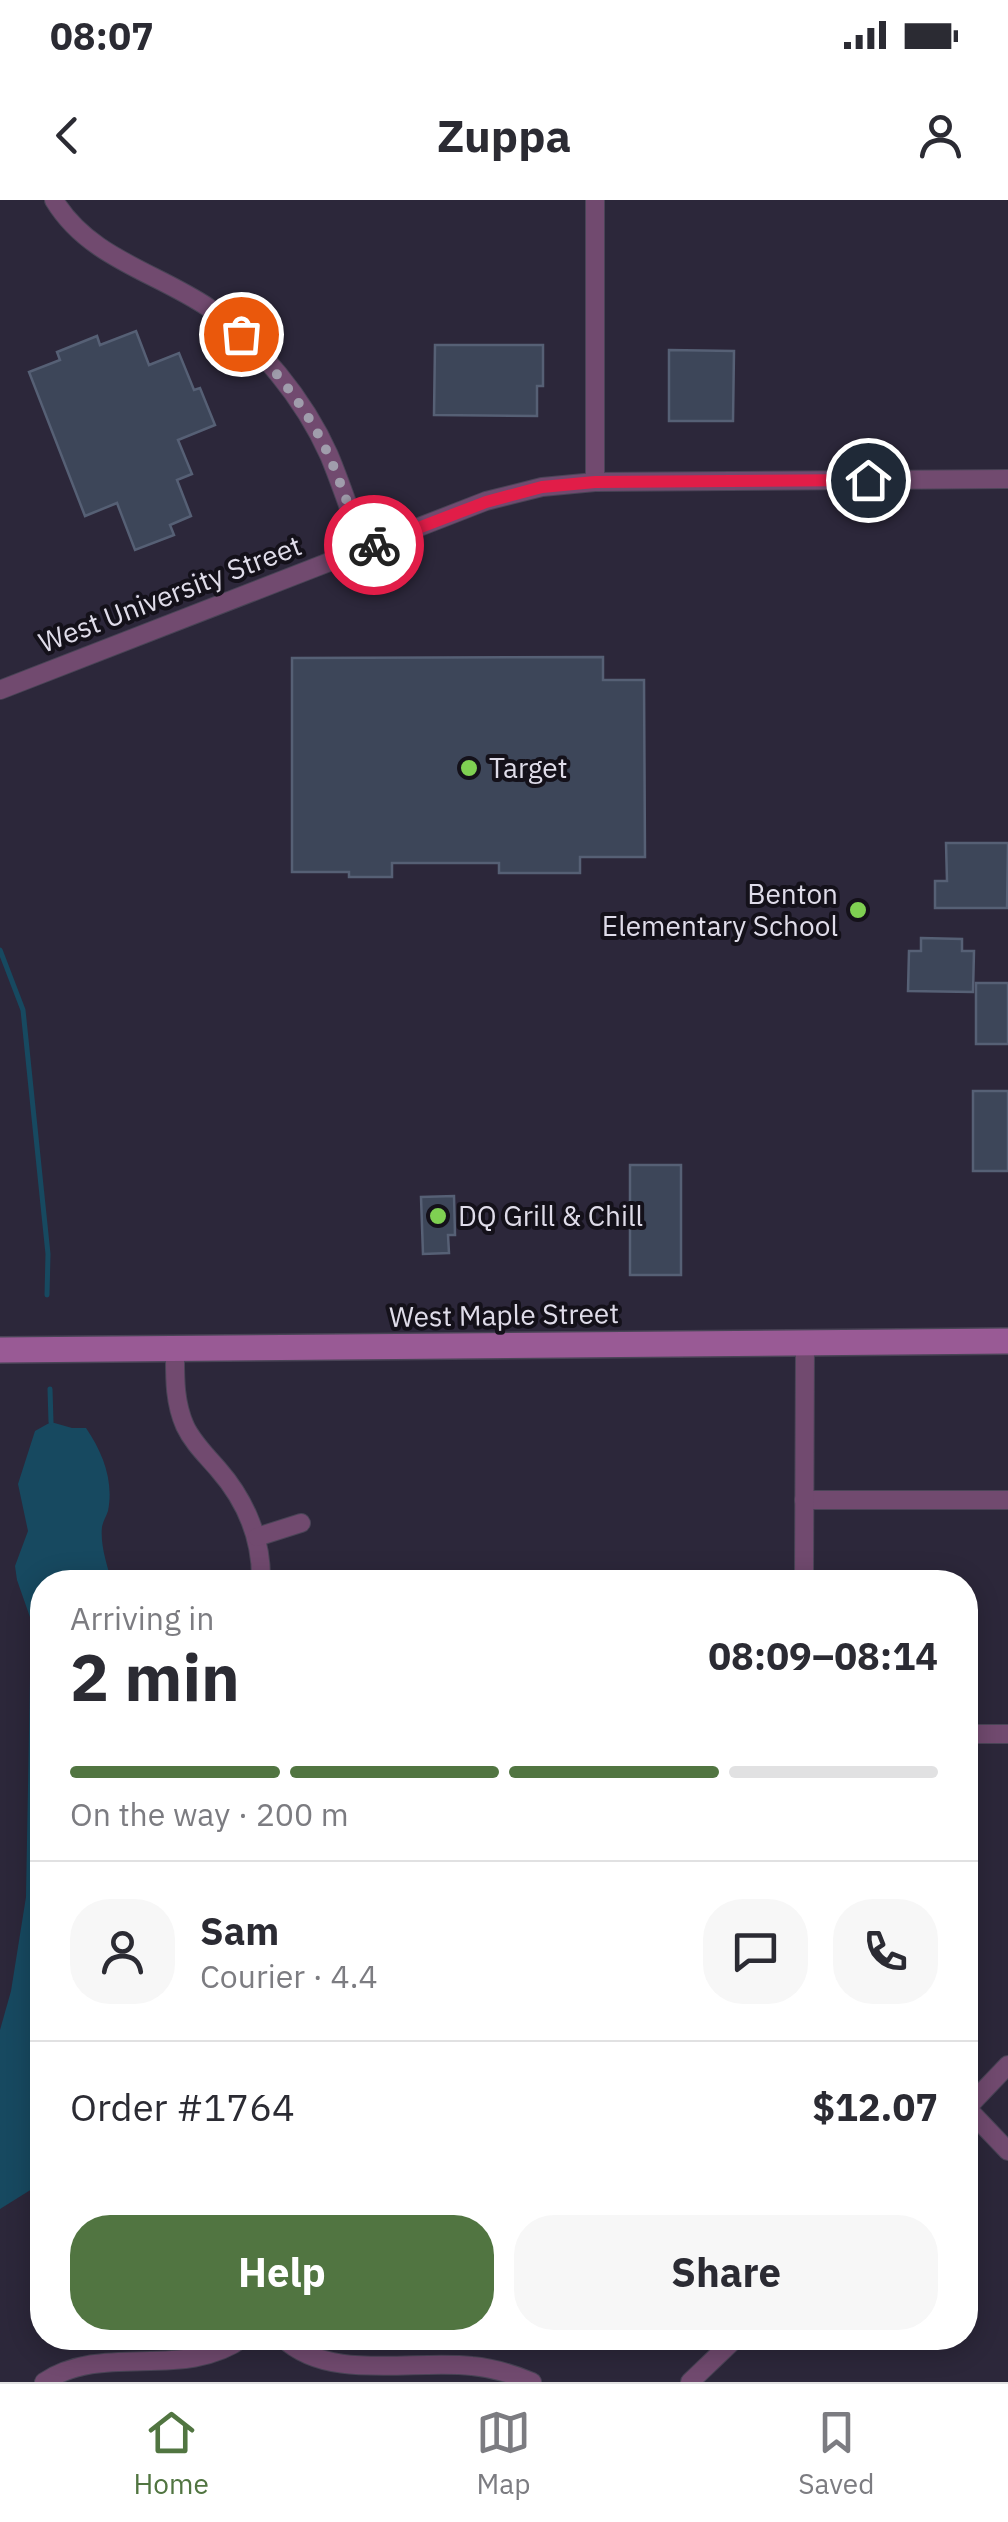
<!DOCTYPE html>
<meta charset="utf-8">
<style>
body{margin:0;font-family:"IBM Plex Sans",sans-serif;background:#f7f7f7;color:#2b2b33;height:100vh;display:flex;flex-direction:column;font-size:38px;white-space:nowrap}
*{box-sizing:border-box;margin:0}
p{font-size:32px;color:#7c7c81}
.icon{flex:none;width:55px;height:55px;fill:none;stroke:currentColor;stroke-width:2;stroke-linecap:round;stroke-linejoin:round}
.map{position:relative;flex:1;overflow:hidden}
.drawer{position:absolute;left:30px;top:1370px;width:948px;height:780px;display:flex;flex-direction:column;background:#fff;border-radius:40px;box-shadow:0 5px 25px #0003}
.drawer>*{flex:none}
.pin{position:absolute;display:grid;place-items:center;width:85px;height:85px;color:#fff;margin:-42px;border:5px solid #fff;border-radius:50%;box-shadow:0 2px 10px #0007}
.courier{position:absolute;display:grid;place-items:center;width:100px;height:100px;margin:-50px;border:8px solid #e11d48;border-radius:50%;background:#fff;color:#222;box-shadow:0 2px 12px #0007}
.head em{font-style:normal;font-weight:700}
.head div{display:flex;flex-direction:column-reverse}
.head{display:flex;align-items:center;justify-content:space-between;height:170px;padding:0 40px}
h1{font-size:65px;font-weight:700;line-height:75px}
.bar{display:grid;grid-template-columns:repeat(4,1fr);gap:15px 10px;align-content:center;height:120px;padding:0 40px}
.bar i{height:12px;border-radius:8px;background:#e1e1e2}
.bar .on{background:#517541}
.bar p{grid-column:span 4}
.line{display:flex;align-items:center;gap:25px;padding:0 40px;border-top:2px solid #e1e1e2}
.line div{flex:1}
.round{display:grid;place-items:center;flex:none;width:105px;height:105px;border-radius:40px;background:#f7f7f7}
.primary-button{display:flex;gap:20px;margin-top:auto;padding:20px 40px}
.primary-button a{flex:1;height:115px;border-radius:40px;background:#517541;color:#fff;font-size:40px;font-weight:700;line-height:115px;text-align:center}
.primary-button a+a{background:#f7f7f7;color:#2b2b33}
.status{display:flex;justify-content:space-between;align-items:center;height:70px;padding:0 50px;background:#fff;direction:ltr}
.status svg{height:28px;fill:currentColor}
header{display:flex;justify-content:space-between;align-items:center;height:130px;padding:0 40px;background:#fff;font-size:45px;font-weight:700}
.tabs{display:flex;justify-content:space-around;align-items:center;height:140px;border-top:2px solid #e1e1e2;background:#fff;font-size:28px;color:#7c7c81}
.tabs a{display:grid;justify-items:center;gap:5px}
.tabs .on{color:#517541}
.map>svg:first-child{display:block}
.water{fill:#174960}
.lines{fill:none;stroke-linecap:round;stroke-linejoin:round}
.stream{stroke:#174960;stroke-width:5}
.building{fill:#3d4659;stroke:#566075;stroke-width:2.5}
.street-casing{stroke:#494456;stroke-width:20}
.secondary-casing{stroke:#494456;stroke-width:28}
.street{stroke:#714a6f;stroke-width:18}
.secondary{stroke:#995a95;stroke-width:25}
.done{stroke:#a09dac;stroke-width:10;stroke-dasharray:0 18}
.route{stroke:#e11d48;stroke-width:12}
.poi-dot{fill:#7fd052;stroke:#14111a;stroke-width:4}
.labels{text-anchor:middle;stroke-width:8;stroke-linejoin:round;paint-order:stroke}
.street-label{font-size:28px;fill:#dfdce9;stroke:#14111a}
.poi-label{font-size:28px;fill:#dfdce9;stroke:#14111a;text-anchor:start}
</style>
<div class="status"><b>08:07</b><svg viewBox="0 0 49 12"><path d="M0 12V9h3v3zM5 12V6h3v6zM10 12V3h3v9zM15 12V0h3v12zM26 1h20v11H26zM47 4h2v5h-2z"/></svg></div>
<header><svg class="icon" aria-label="back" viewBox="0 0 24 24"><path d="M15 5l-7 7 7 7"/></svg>Zuppa<svg class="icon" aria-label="person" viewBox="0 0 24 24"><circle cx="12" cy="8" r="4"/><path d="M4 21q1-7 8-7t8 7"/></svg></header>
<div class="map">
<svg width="1008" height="2182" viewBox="0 0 1008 2182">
<rect width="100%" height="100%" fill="#2c273a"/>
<path class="water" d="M 51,1222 L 72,1228 L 86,1228 C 103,1253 114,1281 108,1311 C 106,1317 103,1321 102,1327 C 100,1344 107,1366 112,1382 L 42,1382 L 42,1979 L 40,1984 L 0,2009 L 0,1830 L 11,1791 L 26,1697 L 31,1420 L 17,1380 L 15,1366 L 28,1331 L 18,1284 L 35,1231 Z"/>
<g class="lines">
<g class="stream">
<path d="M 0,750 L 23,810 L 48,1054 L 47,1095"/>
<path d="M 50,1189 L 51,1222"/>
</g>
</g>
<g class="building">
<path d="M 136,131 L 149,165 L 179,153 L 194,190 L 200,188 L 215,225 L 178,240 L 192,274 L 177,280 L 191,316 L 170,325 L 174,335 L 135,350 L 117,303 L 85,316 L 29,172 L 60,160 L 57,152 L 97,136 L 100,145 Z"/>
<path d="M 435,145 L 543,145 L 543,186 L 537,186 L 537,216 L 434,215 Z"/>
<path d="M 669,150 L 734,151 L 733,221 L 669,221 Z"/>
<path d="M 603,457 L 603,480 L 644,480 L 645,657 L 580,657 L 580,673 L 499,673 L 499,663 L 392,663 L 392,677 L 349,677 L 349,672 L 292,672 L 292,458 Z"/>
<path d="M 946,643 L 1008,643 L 1007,708 L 935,708 L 935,681 L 947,681 Z"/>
<path d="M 921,738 L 962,739 L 962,751 L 974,751 L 973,792 L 908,791 L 909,751 L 921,751 Z"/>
<rect x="976" y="783" width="32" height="61"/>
<rect x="973" y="891" width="35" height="80"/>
<rect x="630" y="965" width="51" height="110"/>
<path d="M 454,996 L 455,1035 L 448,1035 L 449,1053 L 423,1054 L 421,997 Z"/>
</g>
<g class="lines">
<defs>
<g id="street">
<path d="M 54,0 C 89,58 156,72 209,108 C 259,144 304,199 329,255 C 342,286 352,318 364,349"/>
<path d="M 595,282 L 595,0"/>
<path d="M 0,490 L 486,301 L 542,287 L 595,282 L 1008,279"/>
<path d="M 175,1149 C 175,1176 174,1201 185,1226 C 193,1243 206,1255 218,1269 C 246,1301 262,1340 261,1382"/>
<path d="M 804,1300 L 1008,1300"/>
<path d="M 257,1337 L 301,1323"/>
<path d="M 804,1382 L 805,1143"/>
<path d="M 965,1534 L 1008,1534"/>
<path d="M 965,1906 L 1008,1951"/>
<path d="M 965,1910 L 1008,1865"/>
<path d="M 283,2138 C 328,2182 414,2159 472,2166 C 493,2168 513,2174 532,2182"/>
<path d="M 44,2182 C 104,2142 184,2181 243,2138"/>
<path d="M 690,2182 L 736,2138"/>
</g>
<path id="secondary" d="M 0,1150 L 1008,1141"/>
</defs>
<use href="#street" class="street-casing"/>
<use href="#secondary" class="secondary-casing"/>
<use href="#street" class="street"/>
<use href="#secondary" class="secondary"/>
</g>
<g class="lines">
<path class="done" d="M 241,134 C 275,170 308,209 328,254 C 342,284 352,318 364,349 L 374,345"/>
<path class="route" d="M 374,345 L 486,302 L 542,287 L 595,282 L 868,280"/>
</g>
<g class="poi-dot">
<circle cx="469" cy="568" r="10"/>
<circle cx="858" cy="710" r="10"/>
<circle cx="438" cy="1016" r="10"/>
</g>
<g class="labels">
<g class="street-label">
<text transform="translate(170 394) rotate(-21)" y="10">West University Street</text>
<text transform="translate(504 1115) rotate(-1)" y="10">West Maple Street</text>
</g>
<g class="poi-label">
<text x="489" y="578">Target</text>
<text x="838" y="704" text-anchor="end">Benton<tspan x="838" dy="32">Elementary School</tspan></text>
<text x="458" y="1026">DQ Grill &amp; Chill</text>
</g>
</g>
</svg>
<div class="pin" style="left:241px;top:134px;background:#ea580c"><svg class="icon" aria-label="bag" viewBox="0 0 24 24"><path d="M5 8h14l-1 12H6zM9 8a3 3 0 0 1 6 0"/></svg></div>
<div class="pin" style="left:868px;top:280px;background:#1f2937"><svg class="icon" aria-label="home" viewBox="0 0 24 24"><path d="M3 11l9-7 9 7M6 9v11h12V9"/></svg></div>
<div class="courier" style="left:374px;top:345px"><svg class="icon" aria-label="bike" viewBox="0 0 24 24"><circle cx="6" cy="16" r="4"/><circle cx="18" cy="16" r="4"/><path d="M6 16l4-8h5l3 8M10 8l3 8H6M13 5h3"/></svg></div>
<section class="drawer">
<div class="head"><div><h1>2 min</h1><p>Arriving in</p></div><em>08:09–08:14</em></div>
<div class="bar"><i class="on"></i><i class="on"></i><i class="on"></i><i></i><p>On the way · 200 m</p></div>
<div class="line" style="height:180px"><a class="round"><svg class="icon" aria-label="person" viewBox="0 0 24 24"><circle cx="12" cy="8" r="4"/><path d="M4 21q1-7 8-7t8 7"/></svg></a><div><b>Sam</b><p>Courier · 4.4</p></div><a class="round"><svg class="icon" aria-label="chat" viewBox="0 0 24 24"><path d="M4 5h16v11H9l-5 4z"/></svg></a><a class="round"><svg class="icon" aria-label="phone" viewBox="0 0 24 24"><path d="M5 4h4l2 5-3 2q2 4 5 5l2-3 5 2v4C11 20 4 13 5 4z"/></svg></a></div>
<div class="line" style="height:130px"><div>Order #1764</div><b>$12.07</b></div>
<div class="primary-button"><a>Help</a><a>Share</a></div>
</section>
</div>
<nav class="tabs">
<a class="on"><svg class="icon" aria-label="home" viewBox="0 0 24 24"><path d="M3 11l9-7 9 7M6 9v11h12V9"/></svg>Home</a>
<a><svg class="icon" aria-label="map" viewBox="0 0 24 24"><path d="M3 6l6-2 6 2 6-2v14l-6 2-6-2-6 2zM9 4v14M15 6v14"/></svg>Map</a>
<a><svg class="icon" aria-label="saved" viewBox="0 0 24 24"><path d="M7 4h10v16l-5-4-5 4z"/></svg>Saved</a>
</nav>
